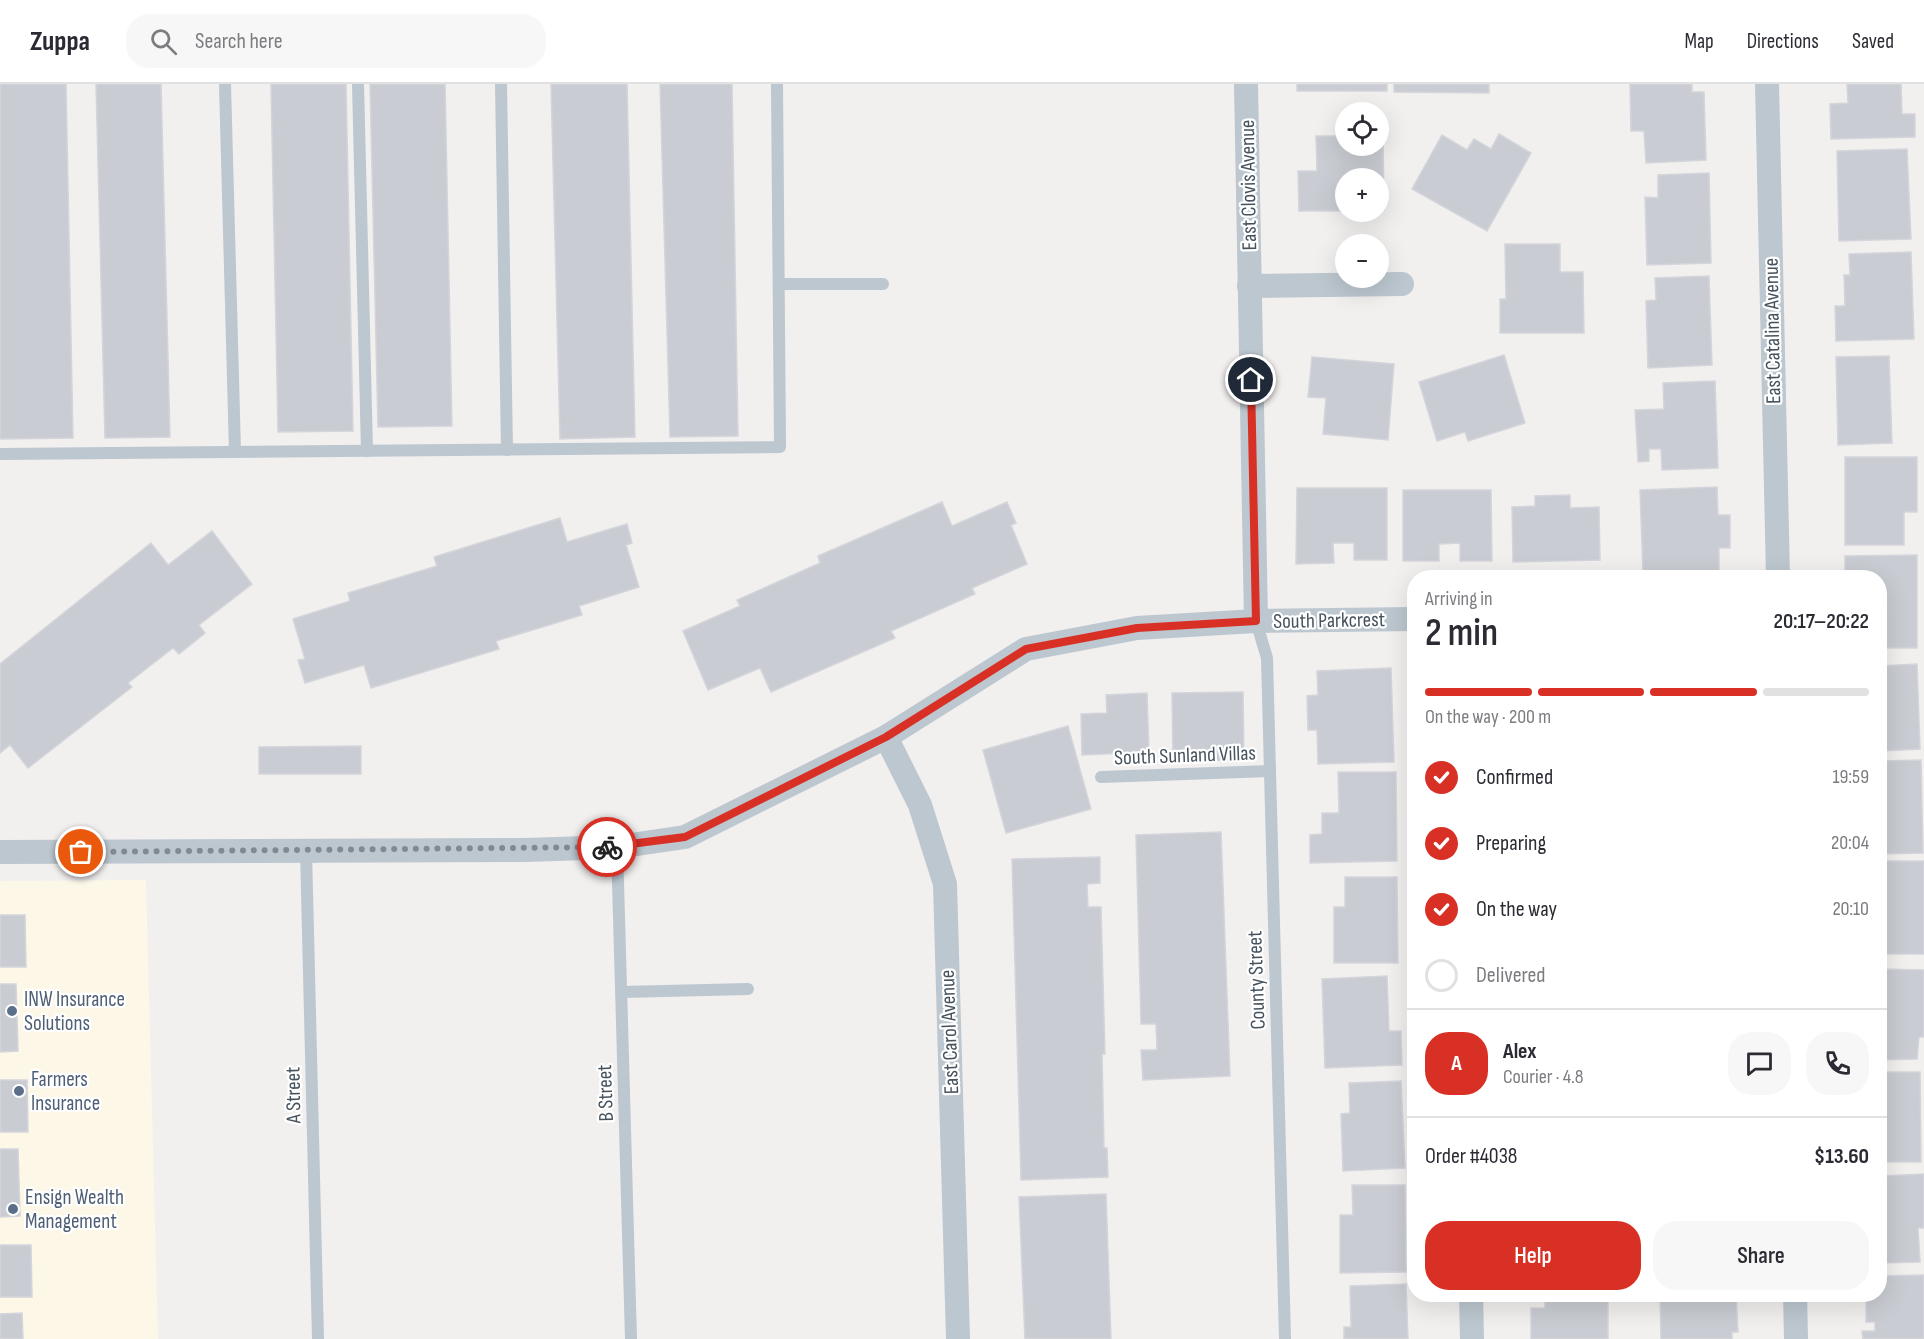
<!DOCTYPE html>
<meta charset="utf-8">
<style>
body{margin:0;font-family:"Sofia Sans Condensed",sans-serif;background:#f7f7f7;color:#2b2b33;height:100vh;display:flex;flex-direction:column;font-size:22px;white-space:nowrap}
*{box-sizing:border-box;margin:0}
p{font-size:20px;color:#7c7c81}
.icon{flex:none;width:33px;height:33px;fill:none;stroke:currentColor;stroke-width:2;stroke-linecap:round;stroke-linejoin:round}
.map{position:relative;flex:1;overflow:hidden}
.side{position:absolute;left:1407px;top:486px;width:480px;height:732px;display:flex;flex-direction:column;background:#fff;border-radius:24px;box-shadow:0 6px 24px #0002}
.side>*{flex:none}
.tools{position:absolute;left:1335px;top:18px;display:grid;gap:12px}
.tools a{display:grid;place-items:center;width:54px;height:54px;border-radius:50%;background:#fff;box-shadow:0 6px 24px #0002;font-size:30px}
.pin{position:absolute;display:grid;place-items:center;width:51px;height:51px;color:#fff;margin:-26px;border:3px solid #fff;border-radius:50%;box-shadow:0 2px 6px #0007}
.courier{position:absolute;display:grid;place-items:center;width:60px;height:60px;margin:-30px;border:4px solid #d93025;border-radius:50%;background:#fff;color:#222;box-shadow:0 2px 8px #0007}
.head em{font-style:normal;font-weight:600}
.head div{display:flex;flex-direction:column-reverse}
.head{display:flex;align-items:center;justify-content:space-between;height:102px;padding:0 18px}
h1{font-size:39px;font-weight:600;line-height:45px}
.bar{display:grid;grid-template-columns:repeat(4,1fr);gap:9px 6px;align-content:center;height:72px;padding:0 18px}
.bar i{height:8px;border-radius:4px;background:#e1e1e2}
.bar .selected{background:#d93025}
.bar p{grid-column:span 4}
.line{display:flex;align-items:center;gap:15px;padding:0 18px;border-top:2px solid #e1e1e2}
.line div{flex:1}
.round{display:grid;place-items:center;flex:none;width:63px;height:63px;border-radius:24px;background:#f7f7f7}
ol{padding:0 18px;list-style:none}
li{display:flex;align-items:center;gap:18px;height:66px}
li p{margin-inline-start:auto}
li .icon{padding:6px;border-radius:50%;background:#d93025;color:#fff;stroke-width:4}
li:last-child{color:#7c7c81}
li i{width:33px;height:33px;border:3px solid #e1e1e2;border-radius:50%}
.cta{display:flex;gap:12px;margin-top:auto;padding:12px 18px}
.cta a{flex:1;height:69px;border-radius:24px;background:#d93025;color:#fff;font-size:24px;font-weight:600;line-height:69px;text-align:center}
.cta a+a{background:#f7f7f7;color:#2b2b33}
header{display:flex;align-items:center;gap:36px;box-sizing:border-box;height:84px;padding:0 30px;background:#fff;border-bottom:2px solid #e1e1e2}
header strong{font-size:28px}
nav{display:flex;gap:33px;margin-inline-start:auto;font-size:21px}
.search{width:420px;height:54px;background:#f7f7f7;display:flex;align-items:center;gap:15px;box-sizing:border-box;padding:0 21px;border-radius:24px;color:#7c7c81;font-size:22px}
.map>svg:first-child{display:block}
.commercial{fill:#fdf7e8}
.building{fill:#c9ccd2;stroke:#d3d5db;stroke-width:1.5}
.lines{fill:none;stroke-linecap:round;stroke-linejoin:round}
.service{stroke:#bcc7cf;stroke-width:12}
.minor{stroke:#bcc7cf;stroke-width:24}
.done{stroke:#828a91;stroke-width:6;stroke-dasharray:0 10.8}
.route{stroke:#d93025;stroke-width:8}
.service-dot{fill:#5c6f8a;stroke:#fff;stroke-width:2}
.labels{text-anchor:middle;stroke-width:4.5;stroke-linejoin:round;paint-order:stroke}
.street-label{font-size:21px;fill:#46535e;stroke:#fff}
.service-label{font-size:21px;fill:#4e5e75;stroke:#fff;text-anchor:start}
</style>
<header>
<strong>Zuppa</strong>
<div class="search"><svg class="icon" aria-label="search" viewBox="0 0 24 24"><circle cx="10" cy="10" r="6"/><path d="M15 15l6 6"/></svg>Search here</div>
<nav><a>Map</a><a>Directions</a><a>Saved</a></nav>
</header>
<div class="map">
<svg width="1924" height="1255" viewBox="0 0 1924 1255">
<rect width="100%" height="100%" fill="#f2efef"/>
<path class="commercial" d="M 146,796 L 158,1255 L 0,1255 L 0,797 Z"/>
<g class="building">
<path d="M 0,0 L 66,0 L 73,354 L 0,355 Z"/>
<path d="M 96,0 L 161,0 L 170,353 L 105,354 Z"/>
<path d="M 271,0 L 346,0 L 353,347 L 278,348 Z"/>
<path d="M 370,0 L 445,0 L 452,342 L 378,343 Z"/>
<path d="M 551,0 L 627,0 L 635,353 L 560,355 Z"/>
<path d="M 660,0 L 732,0 L 738,352 L 670,353 Z"/>
<rect x="1297" y="0" width="90" height="7"/>
<path d="M 1394,0 L 1489,0 L 1489,9 L 1394,8 Z"/>
<path d="M 1630,0 L 1692,0 L 1692,8 L 1704,8 L 1706,76 L 1646,79 L 1644,47 L 1631,47 Z"/>
<path d="M 1847,0 L 1901,0 L 1902,30 L 1915,30 L 1915,53 L 1831,55 L 1830,20 L 1848,19 Z"/>
<path d="M 1499,50 L 1531,69 L 1487,147 L 1412,105 L 1442,51 L 1467,66 L 1474,55 L 1491,65 Z"/>
<path d="M 1378,51 L 1383,51 L 1384,126 L 1378,126 L 1378,94 L 1346,94 L 1346,127 L 1299,127 L 1298,87 L 1317,87 L 1316,52 L 1346,52 L 1346,62 L 1378,62 Z"/>
<path d="M 1907,65 L 1911,155 L 1839,157 L 1837,67 Z"/>
<path d="M 1709,89 L 1711,179 L 1647,181 L 1645,113 L 1658,114 L 1658,91 Z"/>
<path d="M 1505,160 L 1560,160 L 1560,188 L 1583,188 L 1584,249 L 1500,249 L 1500,215 L 1506,215 Z"/>
<path d="M 1911,168 L 1914,255 L 1836,257 L 1835,222 L 1845,222 L 1844,191 L 1850,191 L 1849,170 Z"/>
<path d="M 1709,192 L 1712,281 L 1648,284 L 1646,217 L 1656,216 L 1655,194 Z"/>
<path d="M 1504,271 L 1525,339 L 1468,357 L 1465,348 L 1437,357 L 1419,298 Z"/>
<path d="M 1889,272 L 1892,359 L 1838,361 L 1836,273 Z"/>
<path d="M 1312,273 L 1394,280 L 1388,356 L 1323,350 L 1326,314 L 1308,313 Z"/>
<path d="M 1715,297 L 1718,384 L 1662,386 L 1661,365 L 1649,365 L 1649,377 L 1638,378 L 1635,326 L 1664,325 L 1663,299 Z"/>
<path d="M 1845,373 L 1917,373 L 1917,428 L 1904,428 L 1904,461 L 1845,461 Z"/>
<path d="M 1717,403 L 1718,431 L 1730,431 L 1730,464 L 1719,464 L 1719,487 L 1643,490 L 1640,406 Z"/>
<path d="M 1297,404 L 1387,404 L 1387,476 L 1354,476 L 1354,459 L 1333,459 L 1334,479 L 1296,480 Z"/>
<path d="M 1403,406 L 1491,406 L 1492,477 L 1460,477 L 1460,459 L 1439,460 L 1439,477 L 1403,477 Z"/>
<path d="M 1570,411 L 1570,424 L 1599,423 L 1600,476 L 1513,478 L 1512,423 L 1535,422 L 1535,412 Z"/>
<path d="M 942,418 L 952,442 L 1007,418 L 1016,439 L 1011,441 L 1027,480 L 972,504 L 975,510 L 891,547 L 895,554 L 771,608 L 760,584 L 708,606 L 683,547 L 740,522 L 737,516 L 820,479 L 818,472 Z"/>
<path d="M 560,434 L 567,458 L 627,440 L 632,459 L 626,461 L 639,503 L 579,522 L 582,531 L 496,557 L 499,565 L 371,604 L 364,581 L 305,599 L 298,576 L 305,575 L 293,535 L 350,517 L 348,509 L 437,482 L 434,473 Z"/>
<path d="M 212,447 L 252,500 L 199,541 L 205,549 L 179,570 L 173,564 L 128,599 L 132,603 L 28,684 L 10,661 L 0,669 L 0,580 L 151,459 L 168,481 Z"/>
<path d="M 1917,471 L 1917,564 L 1880,564 L 1880,494 L 1845,494 L 1845,472 Z"/>
<path d="M 1917,580 L 1920,665 L 1880,667 L 1880,582 Z"/>
<path d="M 1391,584 L 1394,678 L 1318,680 L 1317,646 L 1308,646 L 1307,612 L 1318,611 L 1317,587 Z"/>
<path d="M 1243,608 L 1244,676 L 1173,677 L 1172,609 Z"/>
<path d="M 1147,609 L 1149,668 L 1082,671 L 1081,630 L 1107,629 L 1106,611 Z"/>
<path d="M 1068,642 L 1091,725 L 1006,749 L 983,666 Z"/>
<path d="M 361,662 L 361,690 L 259,690 L 259,663 Z"/>
<path d="M 1921,676 L 1923,769 L 1880,770 L 1880,677 Z"/>
<path d="M 1338,688 L 1396,688 L 1397,777 L 1310,779 L 1310,751 L 1322,750 L 1322,729 L 1339,729 Z"/>
<path d="M 1221,748 L 1230,992 L 1143,996 L 1141,966 L 1157,966 L 1156,940 L 1141,940 L 1136,751 Z"/>
<path d="M 1100,773 L 1100,799 L 1087,800 L 1088,823 L 1101,823 L 1105,970 L 1102,970 L 1104,1064 L 1107,1064 L 1108,1093 L 1021,1096 L 1012,775 Z"/>
<rect x="1880" y="777" width="44" height="93"/>
<path d="M 1345,793 L 1397,793 L 1398,879 L 1334,879 L 1334,823 L 1345,823 Z"/>
<path d="M 0,831 L 25,831 L 26,883 L 0,883 Z"/>
<path d="M 1880,885 L 1924,886 L 1924,953 L 1919,953 L 1917,975 L 1880,976 Z"/>
<path d="M 1387,892 L 1389,947 L 1401,947 L 1402,981 L 1325,984 L 1322,895 Z"/>
<path d="M 0,900 L 16,900 L 18,967 L 0,968 Z"/>
<path d="M 1880,988 L 1920,988 L 1921,1078 L 1880,1078 Z"/>
<path d="M 0,996 L 27,996 L 28,1048 L 0,1048 Z"/>
<path d="M 1401,997 L 1405,1084 L 1343,1087 L 1341,1030 L 1350,1029 L 1349,999 Z"/>
<path d="M 0,1065 L 18,1065 L 20,1132 L 0,1133 Z"/>
<path d="M 1924,1090 L 1924,1144 L 1918,1144 L 1920,1178 L 1880,1179 L 1880,1092 Z"/>
<path d="M 1352,1101 L 1405,1101 L 1406,1188 L 1340,1189 L 1340,1131 L 1353,1131 Z"/>
<path d="M 1106,1110 L 1111,1255 L 1025,1255 L 1019,1113 Z"/>
<path d="M 0,1161 L 31,1161 L 32,1213 L 0,1213 Z"/>
<path d="M 1924,1191 L 1924,1255 L 1863,1255 L 1862,1247 L 1875,1247 L 1875,1238 L 1866,1238 L 1866,1215 L 1874,1215 L 1874,1210 L 1880,1210 L 1880,1192 Z"/>
<path d="M 1406,1200 L 1408,1255 L 1344,1255 L 1344,1243 L 1351,1243 L 1350,1202 Z"/>
<path d="M 1545,1210 L 1608,1210 L 1608,1255 L 1531,1255 L 1531,1224 L 1545,1224 Z"/>
<path d="M 1660,1210 L 1736,1210 L 1738,1248 L 1732,1248 L 1732,1255 L 1661,1255 Z"/>
<path d="M 22,1229 L 23,1255 L 0,1255 L 0,1230 Z"/>
</g>
<g class="lines">
<g class="service">
<path d="M 225,0 L 235,368"/>
<path d="M 358,0 L 367,367"/>
<path d="M 501,0 L 507,366"/>
<path d="M 779,200 L 883,200"/>
<path d="M 0,370 L 780,363 L 777,0"/>
<path d="M 1256,537 L 1267,574 L 1285,1255"/>
<path d="M 1101,693 L 1270,687"/>
<path d="M 617,763 L 631,1255"/>
<path d="M 306,767 L 318,1255"/>
<path d="M 622,908 L 748,905"/>
</g>
<g class="minor">
<path d="M 1246,0 L 1256,537"/>
<path d="M 1767,0 L 1778,494"/>
<path d="M 1249,202 L 1402,200"/>
<path d="M 886,653 L 920,721 L 945,800 L 958,1255"/>
<path d="M 0,768 L 525,766 L 617,763 L 685,753 L 886,653 L 1026,565 L 1137,544 L 1256,537 L 1414,535"/>
<path d="M 1471,1210 L 1472,1255"/>
<path d="M 1795,1210 L 1796,1255"/>
</g>
</g>
<g class="lines">
<path class="done" d="M 81,768 L 607,763"/>
<path class="route" d="M 607,763 L 685,753 L 886,653 L 1026,565 L 1137,544 L 1256,537 L 1251,296"/>
</g>
<g class="service-dot">
<circle cx="12" cy="927" r="6"/>
<circle cx="19" cy="1007" r="6"/>
<circle cx="13" cy="1125" r="6"/>
</g>
<g class="labels">
<g class="street-label">
<text transform="translate(1248 101) rotate(-91)" y="7">East Clovis Avenue</text>
<text transform="translate(1772 247) rotate(-91)" y="7">East Catalina Avenue</text>
<text transform="translate(1329 536) rotate(-1)" y="7">South Parkcrest</text>
<text transform="translate(1185 671) rotate(-2)" y="7">South Sunland Villas</text>
<text transform="translate(1256 896) rotate(-92)" y="7">County Street</text>
<text transform="translate(949 948) rotate(-92)" y="7">East Carol Avenue</text>
<text transform="translate(605 1009) rotate(-92)" y="7">B Street</text>
<text transform="translate(293 1011) rotate(-91)" y="7">A Street</text>
</g>
<g class="service-label">
<text x="24" y="922">INW Insurance<tspan x="24" dy="24">Solutions</tspan></text>
<text x="31" y="1002">Farmers<tspan x="31" dy="24">Insurance</tspan></text>
<text x="25" y="1120">Ensign Wealth<tspan x="25" dy="24">Management</tspan></text>
</g>
</g>
</svg>
<div class="tools">
<a><svg class="icon" aria-label="locate" viewBox="0 0 24 24"><circle cx="12" cy="12" r="6"/><path d="M12 2v4M12 18v4M2 12h4M18 12h4"/></svg></a>
<a>+</a>
<a>−</a>
</div>
<div class="pin" style="left:81px;top:768px;background:#ea580c"><svg class="icon" aria-label="bag" viewBox="0 0 24 24"><path d="M5 8h14l-1 12H6zM9 8a3 3 0 0 1 6 0"/></svg></div>
<div class="pin" style="left:1251px;top:296px;background:#1f2937"><svg class="icon" aria-label="home" viewBox="0 0 24 24"><path d="M3 11l9-7 9 7M6 9v11h12V9"/></svg></div>
<div class="courier" style="left:607px;top:763px"><svg class="icon" aria-label="bike" viewBox="0 0 24 24"><circle cx="6" cy="16" r="4"/><circle cx="18" cy="16" r="4"/><path d="M6 16l4-8h5l3 8M10 8l3 8H6M13 5h3"/></svg></div>
<section class="side">
<div class="head"><div><h1>2 min</h1><p>Arriving in</p></div><em>20:17–20:22</em></div>
<div class="bar"><i class="selected"></i><i class="selected"></i><i class="selected"></i><i></i><p>On the way · 200 m</p></div>
<ol>
<li><svg class="icon" aria-label="check" viewBox="0 0 24 24"><path d="M5 12l5 5 9-10"/></svg>Confirmed<p>19:59</p></li>
<li><svg class="icon" aria-label="check" viewBox="0 0 24 24"><path d="M5 12l5 5 9-10"/></svg>Preparing<p>20:04</p></li>
<li><svg class="icon" aria-label="check" viewBox="0 0 24 24"><path d="M5 12l5 5 9-10"/></svg>On the way<p>20:10</p></li>
<li><i></i>Delivered</li>
</ol>
<div class="line" style="height:108px"><b class="round" style="background:#d93025;color:#fff">A</b><div><b>Alex</b><p>Courier · 4.8</p></div><a class="round"><svg class="icon" aria-label="chat" viewBox="0 0 24 24"><path d="M4 5h16v11H9l-5 4z"/></svg></a><a class="round"><svg class="icon" aria-label="phone" viewBox="0 0 24 24"><path d="M5 4h4l2 5-3 2q2 4 5 5l2-3 5 2v4C11 20 4 13 5 4z"/></svg></a></div>
<div class="line" style="height:78px"><div>Order #4038</div><b>$13.60</b></div>
<div class="cta"><a>Help</a><a>Share</a></div>
</section>
</div>
